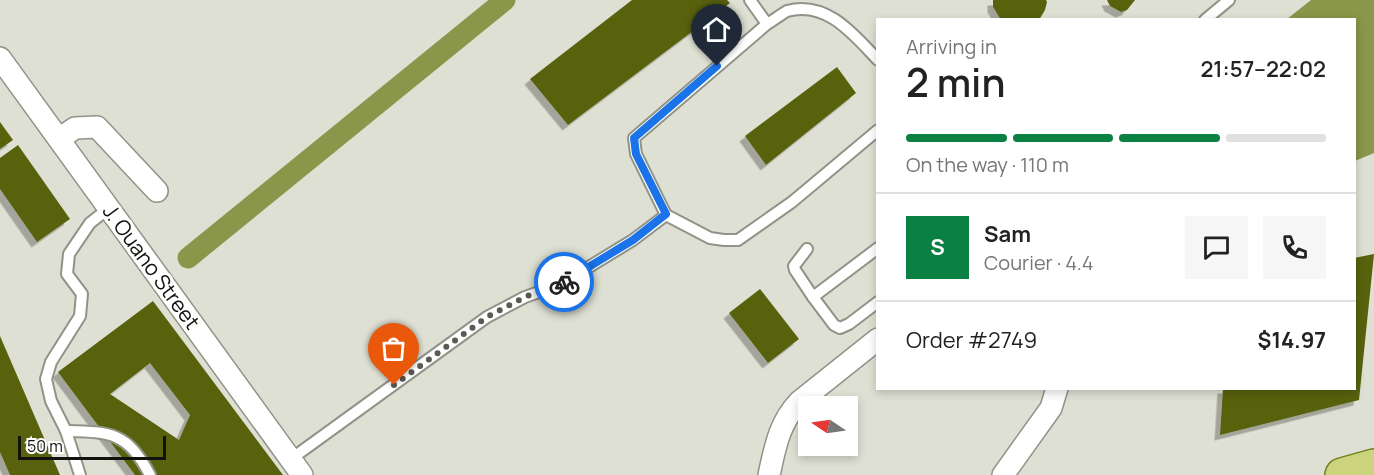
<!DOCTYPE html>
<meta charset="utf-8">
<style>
body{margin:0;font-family:Manrope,sans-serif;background:#f6f6f6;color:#222;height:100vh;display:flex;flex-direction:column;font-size:22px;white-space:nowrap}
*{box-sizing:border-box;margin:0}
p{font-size:20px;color:#767676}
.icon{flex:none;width:33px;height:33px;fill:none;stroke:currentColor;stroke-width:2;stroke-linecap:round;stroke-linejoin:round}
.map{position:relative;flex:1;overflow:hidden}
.drawer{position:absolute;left:876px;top:18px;width:480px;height:372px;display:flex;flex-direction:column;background:#fff;border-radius:0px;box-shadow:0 3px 9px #0003}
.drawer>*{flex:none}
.needle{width:39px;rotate:283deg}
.tools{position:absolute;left:798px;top:396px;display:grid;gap:12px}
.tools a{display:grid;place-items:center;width:60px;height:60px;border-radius:0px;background:#fff;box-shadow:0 3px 9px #0003;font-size:30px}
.scale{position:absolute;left:18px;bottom:15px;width:148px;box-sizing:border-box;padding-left:6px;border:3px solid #11120d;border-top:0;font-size:16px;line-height:21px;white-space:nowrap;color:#11120d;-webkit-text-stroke:4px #fff;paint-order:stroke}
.pin{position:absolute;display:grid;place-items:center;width:51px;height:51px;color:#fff;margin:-62px -26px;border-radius:50% 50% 50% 0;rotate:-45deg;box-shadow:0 0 6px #0007}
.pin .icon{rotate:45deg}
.courier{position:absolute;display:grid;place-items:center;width:60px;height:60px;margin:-30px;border:4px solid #1a73e8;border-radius:50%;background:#fff;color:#222;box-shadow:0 2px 8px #0007}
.overview em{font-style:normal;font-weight:600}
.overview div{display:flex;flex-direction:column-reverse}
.overview{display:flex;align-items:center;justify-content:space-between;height:102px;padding:0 30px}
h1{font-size:39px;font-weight:600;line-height:45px}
.bar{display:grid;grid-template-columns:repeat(4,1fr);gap:9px 6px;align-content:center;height:72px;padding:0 30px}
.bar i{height:8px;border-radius:4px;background:#e0e0e0}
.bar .current{background:#0b8043}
.bar p{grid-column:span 4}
.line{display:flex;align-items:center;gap:15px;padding:0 30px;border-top:2px solid #e0e0e0}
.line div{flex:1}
.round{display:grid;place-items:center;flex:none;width:63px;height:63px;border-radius:0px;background:#f6f6f6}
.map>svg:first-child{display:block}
.water{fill:#8a9649}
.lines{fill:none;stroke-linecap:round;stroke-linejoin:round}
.canal{stroke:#8a9649;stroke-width:21}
.building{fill:#58620d;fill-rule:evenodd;filter:url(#shadow)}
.lane-casing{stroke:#909387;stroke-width:14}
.street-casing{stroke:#909387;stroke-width:24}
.primary-casing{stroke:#737e1d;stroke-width:36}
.lane{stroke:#fff;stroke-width:10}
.street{stroke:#fff;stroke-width:21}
.primary{stroke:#cbd47c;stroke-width:33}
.done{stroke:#595a52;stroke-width:6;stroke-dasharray:0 10.8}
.route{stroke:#1a73e8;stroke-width:8}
.labels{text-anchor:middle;stroke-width:6;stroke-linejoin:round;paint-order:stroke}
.street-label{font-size:21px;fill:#11120d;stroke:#fff}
</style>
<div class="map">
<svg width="1374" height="475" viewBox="0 0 1374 475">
<defs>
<filter id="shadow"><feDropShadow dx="-5.5" dy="5.5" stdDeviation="0" flood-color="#0004"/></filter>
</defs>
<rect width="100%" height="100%" fill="#dee0d3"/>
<path class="water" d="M 1311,0 L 1374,0 L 1374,153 L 1355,161 L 1354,20 L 1287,19 Z"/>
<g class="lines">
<path class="canal" d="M 188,258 L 505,0"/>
</g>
<g class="building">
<path d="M 632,0 L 727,0 L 730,3 L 568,125 L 530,79 Z"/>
<path d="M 993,0 L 1046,0 L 1047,2 L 1045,10 L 1039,20 L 1001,20 L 993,7 Z"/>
<path d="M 1107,0 L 1135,0 L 1127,10 L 1121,12 L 1110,6 Z"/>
<path d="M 837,67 L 856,93 L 766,165 L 745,136 Z"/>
<path d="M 0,122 L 13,140 L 0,149 Z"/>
<path d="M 18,145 L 70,219 L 37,242 L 0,189 L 0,158 Z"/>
<path d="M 1374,254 L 1359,400 L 1220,435 L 1223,388 L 1354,388 L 1354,258 Z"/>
<path d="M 760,289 L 799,339 L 768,363 L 729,313 Z"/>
<path d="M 153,301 L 283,475 L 135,475 L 58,372 ZM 150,363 L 190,415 L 179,440 L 110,394 Z"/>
<path d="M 0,336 L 60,475 L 10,475 L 0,452 Z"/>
</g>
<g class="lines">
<defs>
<g id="lane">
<path d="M 750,0 L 767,24"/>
<path d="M 1205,20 L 1229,0"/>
<path d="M 666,215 L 636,154 L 634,138 L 767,24 C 774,20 780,15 787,11 C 827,0 854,35 878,60"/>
<path d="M 807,249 L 794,266 L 795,270 L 813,297 L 878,248"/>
<path d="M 813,297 L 834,325 L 840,328 L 849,324 L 878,302"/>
<path d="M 66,431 C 111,432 127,432 150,475"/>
<path d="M 291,459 L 487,317 L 525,297 L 561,284 L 633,240 L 666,215 L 710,238 L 724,240 L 738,240 L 792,202 L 878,130"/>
<path d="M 80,475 L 66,431 L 51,401 L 46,379 L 51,362 L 80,316 L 82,294 L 67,274 L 69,254 L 90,223 L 108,209"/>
</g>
<g id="street">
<path d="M 0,58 L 302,475"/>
<path d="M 59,139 L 75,128 L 97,127 L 157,191"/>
<path d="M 769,475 C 775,448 779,423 799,402 L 878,339"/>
<path d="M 1003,475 L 1051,408 L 1057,388"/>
</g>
<path id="primary" d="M 1342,475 L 1374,466"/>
</defs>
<use href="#lane" class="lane-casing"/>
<use href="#street" class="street-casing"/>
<use href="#primary" class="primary-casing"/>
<use href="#lane" class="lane"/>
<use href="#street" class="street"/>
<use href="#primary" class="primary"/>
</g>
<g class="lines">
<path class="done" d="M 394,385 L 487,317 L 525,297 L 564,282"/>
<path class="route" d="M 564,282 L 633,240 L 666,214 L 636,154 L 634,138 L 717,66"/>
</g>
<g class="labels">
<g class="street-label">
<text transform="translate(151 267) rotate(54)" y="7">J. Ouano Street</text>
</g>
</g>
</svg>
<div class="tools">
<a><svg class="needle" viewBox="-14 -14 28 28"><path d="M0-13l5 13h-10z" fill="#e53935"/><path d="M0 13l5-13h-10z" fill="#767676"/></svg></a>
</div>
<div class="scale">50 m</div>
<div class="pin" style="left:394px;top:385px;background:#ea580c"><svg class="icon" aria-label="bag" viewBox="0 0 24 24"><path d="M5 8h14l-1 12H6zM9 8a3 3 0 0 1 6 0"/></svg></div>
<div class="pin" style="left:717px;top:66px;background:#1f2937"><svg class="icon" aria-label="home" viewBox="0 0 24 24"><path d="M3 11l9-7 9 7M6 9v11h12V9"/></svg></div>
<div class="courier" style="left:564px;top:282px"><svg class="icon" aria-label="bike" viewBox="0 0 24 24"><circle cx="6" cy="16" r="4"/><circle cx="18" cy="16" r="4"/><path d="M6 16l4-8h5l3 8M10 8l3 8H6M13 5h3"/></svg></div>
<section class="drawer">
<div class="overview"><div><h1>2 min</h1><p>Arriving in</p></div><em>21:57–22:02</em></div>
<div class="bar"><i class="current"></i><i class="current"></i><i class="current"></i><i></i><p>On the way · 110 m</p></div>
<div class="line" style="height:108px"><b class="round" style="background:#0b8043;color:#fff">S</b><div><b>Sam</b><p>Courier · 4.4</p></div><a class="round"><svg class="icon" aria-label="chat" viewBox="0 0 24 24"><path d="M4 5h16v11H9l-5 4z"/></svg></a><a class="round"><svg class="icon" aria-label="phone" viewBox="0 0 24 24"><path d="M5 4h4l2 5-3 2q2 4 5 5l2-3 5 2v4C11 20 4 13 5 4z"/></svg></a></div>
<div class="line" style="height:78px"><div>Order #2749</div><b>$14.97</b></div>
</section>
</div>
